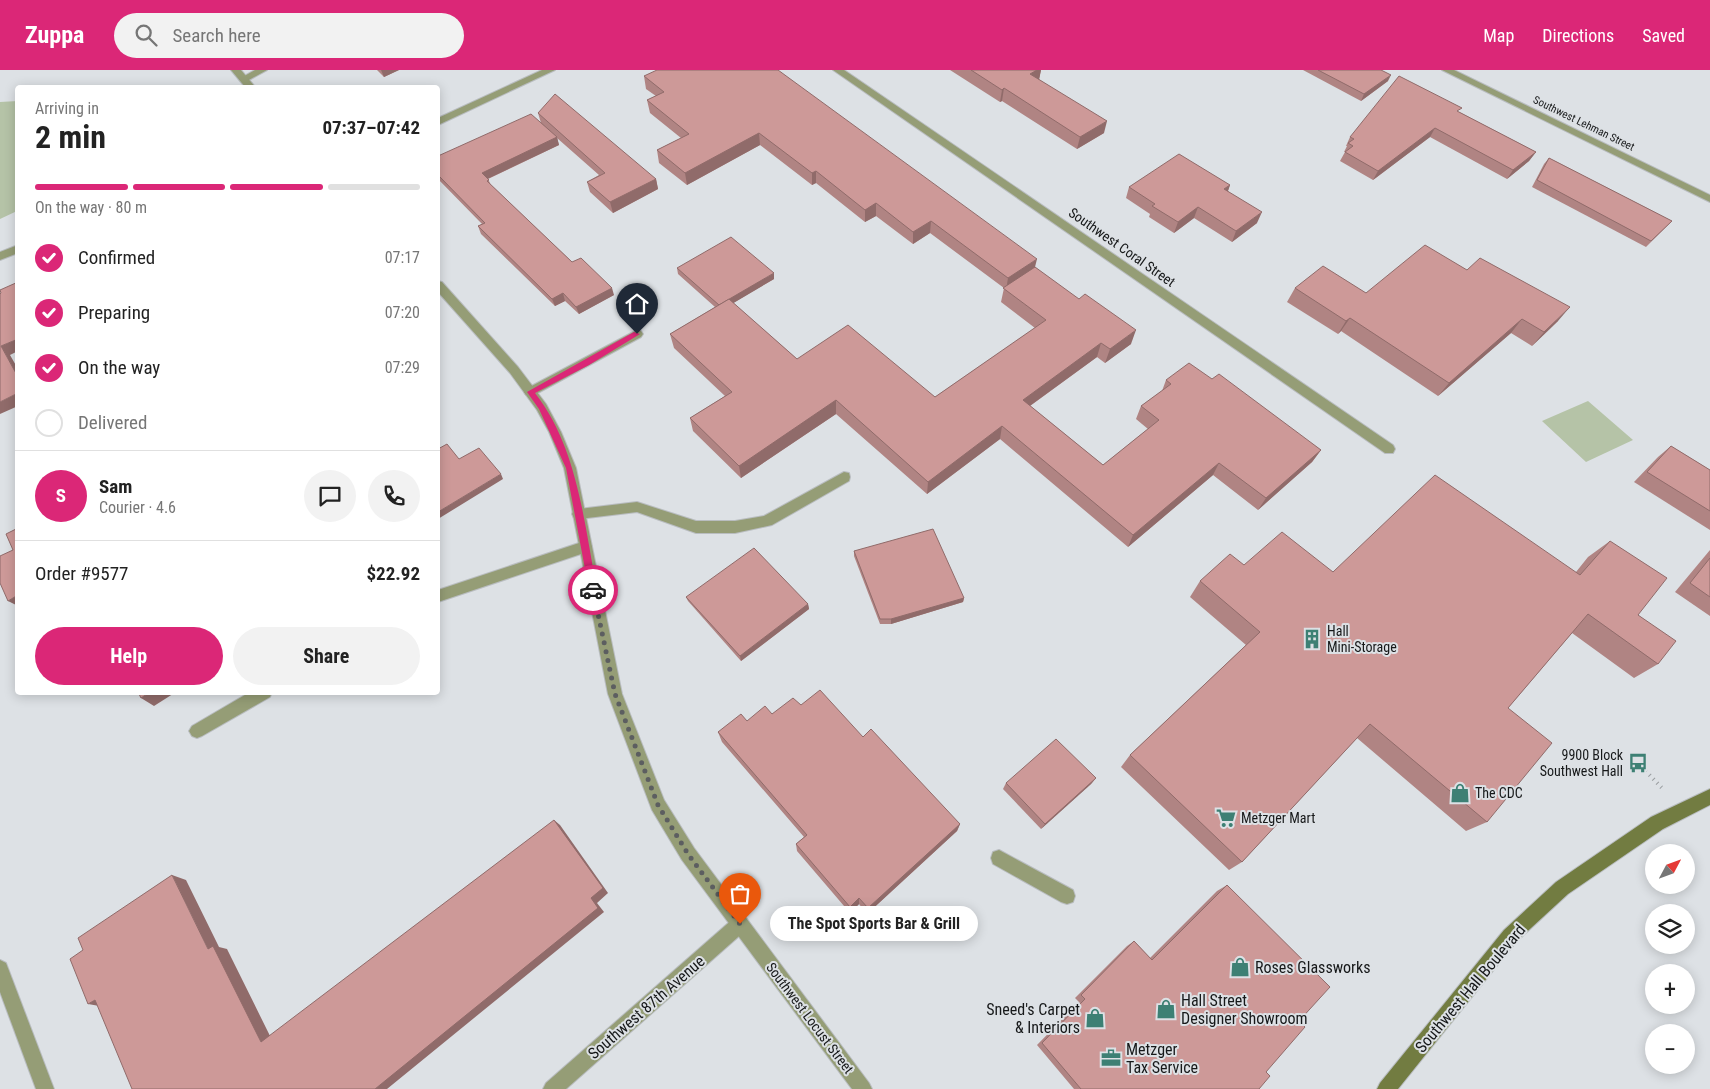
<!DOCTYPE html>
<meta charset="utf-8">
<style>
body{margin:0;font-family:"Roboto Condensed",sans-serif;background:#f2f2f2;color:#222;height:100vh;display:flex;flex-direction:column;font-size:19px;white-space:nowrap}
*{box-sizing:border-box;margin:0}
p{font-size:16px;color:#767676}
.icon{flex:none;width:28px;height:28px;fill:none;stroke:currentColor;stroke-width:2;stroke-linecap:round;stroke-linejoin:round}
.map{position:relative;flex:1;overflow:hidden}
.side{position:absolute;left:15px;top:15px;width:425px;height:610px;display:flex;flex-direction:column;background:#fff;border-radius:5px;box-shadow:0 2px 12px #0003}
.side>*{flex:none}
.needle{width:32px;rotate:49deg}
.controls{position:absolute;left:1645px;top:774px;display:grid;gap:10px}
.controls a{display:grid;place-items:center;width:50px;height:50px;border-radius:50%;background:#fff;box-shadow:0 2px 12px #0003;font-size:25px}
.pin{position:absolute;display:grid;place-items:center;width:42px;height:42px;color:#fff;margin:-51px -21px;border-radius:50% 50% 50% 0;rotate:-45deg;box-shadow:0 0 5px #0007}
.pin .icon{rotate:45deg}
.courier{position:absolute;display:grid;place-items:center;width:50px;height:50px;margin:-25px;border:4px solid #db2777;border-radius:50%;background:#fff;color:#222;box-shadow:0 1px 6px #0007}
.bubble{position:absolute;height:35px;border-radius:18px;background:#fff;box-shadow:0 2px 12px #0003;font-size:16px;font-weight:700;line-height:35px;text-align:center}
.summary em{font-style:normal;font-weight:700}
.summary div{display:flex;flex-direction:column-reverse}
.summary{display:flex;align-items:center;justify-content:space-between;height:85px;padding:0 20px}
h1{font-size:32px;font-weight:700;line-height:38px}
.bar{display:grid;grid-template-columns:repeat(4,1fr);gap:8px 5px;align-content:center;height:60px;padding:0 20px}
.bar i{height:6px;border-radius:4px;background:#e0e0e0}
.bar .current{background:#db2777}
.bar p{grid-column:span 4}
.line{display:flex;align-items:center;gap:12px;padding:0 20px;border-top:1px solid #e0e0e0}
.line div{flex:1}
.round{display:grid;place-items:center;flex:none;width:52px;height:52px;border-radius:26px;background:#f2f2f2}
ol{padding:0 20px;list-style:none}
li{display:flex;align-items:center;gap:15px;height:55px}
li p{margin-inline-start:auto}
li .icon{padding:5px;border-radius:50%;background:#db2777;color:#fff;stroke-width:4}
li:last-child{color:#767676}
li i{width:28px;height:28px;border:2px solid #e0e0e0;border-radius:50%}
.button{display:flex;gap:10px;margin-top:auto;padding:10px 20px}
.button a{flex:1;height:58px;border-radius:30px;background:#db2777;color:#fff;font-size:20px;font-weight:700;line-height:58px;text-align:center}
.button a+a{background:#f2f2f2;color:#222}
header{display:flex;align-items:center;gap:30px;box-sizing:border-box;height:70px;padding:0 25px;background:#db2777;color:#fff}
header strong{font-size:24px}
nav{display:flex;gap:28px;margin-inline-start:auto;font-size:18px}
.search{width:350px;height:45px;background:#f2f2f2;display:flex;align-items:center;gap:12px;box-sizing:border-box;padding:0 18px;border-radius:28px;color:#767676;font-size:19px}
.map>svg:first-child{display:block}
.green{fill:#b5c3a7}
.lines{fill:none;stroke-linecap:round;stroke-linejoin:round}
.service-casing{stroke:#b9bdc0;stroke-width:2}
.minor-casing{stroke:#b9bdc0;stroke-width:2}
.tertiary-casing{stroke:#b9bdc0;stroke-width:2}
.secondary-casing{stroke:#b9bdc0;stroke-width:2}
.path{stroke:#989c9f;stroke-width:4;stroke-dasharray:1 4.5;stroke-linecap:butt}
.service{fill:#959d76;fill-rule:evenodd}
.minor{fill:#959d76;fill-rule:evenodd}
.tertiary{fill:#959d76;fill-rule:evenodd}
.secondary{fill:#727c41;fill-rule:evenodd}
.wall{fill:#b08483}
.shaded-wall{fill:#906b6a}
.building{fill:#cd9998;stroke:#906b6a}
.route{fill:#db2777}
.done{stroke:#5c5e60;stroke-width:5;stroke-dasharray:0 9}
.labels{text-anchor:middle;stroke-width:4;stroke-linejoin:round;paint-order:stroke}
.far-street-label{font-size:11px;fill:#161819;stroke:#dde1e5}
.street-label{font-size:14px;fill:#161819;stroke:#dde1e5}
.poi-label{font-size:14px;fill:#161819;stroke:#dde1e5;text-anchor:start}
.near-poi-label{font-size:16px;fill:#161819;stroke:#dde1e5;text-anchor:start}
.near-street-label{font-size:16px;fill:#161819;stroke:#dde1e5}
</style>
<header>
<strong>Zuppa</strong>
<div class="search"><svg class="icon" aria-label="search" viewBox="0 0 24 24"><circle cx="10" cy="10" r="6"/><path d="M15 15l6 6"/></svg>Search here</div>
<nav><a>Map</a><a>Directions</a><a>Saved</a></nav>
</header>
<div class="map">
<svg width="1710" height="1019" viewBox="0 0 1710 1019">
<rect width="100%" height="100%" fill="#dde1e5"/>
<g class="green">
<path d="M 18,31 L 17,141 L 0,149 L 0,32 Z"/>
<path d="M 1588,331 L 1633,370 L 1586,392 L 1542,351 Z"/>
</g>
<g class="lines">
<defs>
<g id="service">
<path d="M 255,0 L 267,0 L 247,11 L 241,11 L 239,9 Z"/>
<path d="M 637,260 L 641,261 L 643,264 L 641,267 L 534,325 L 526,325 L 524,322 L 526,319 Z"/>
<path d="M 844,402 L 849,403 L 850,407 L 849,411 L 772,455 L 735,463 L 696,463 L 637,442 L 579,449 L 574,448 L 572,444 L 574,440 L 579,439 L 637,432 L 696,451 L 735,451 L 764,446 Z"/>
<path d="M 999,780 L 1073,820 L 1075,826 L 1073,832 L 1067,834 L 1061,832 L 993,794 L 991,788 L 993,782 Z"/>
</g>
<g id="minor">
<path d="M 542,0 L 555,0 L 438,55 L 438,48 Z"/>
<path d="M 833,0 L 844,0 L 1393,375 L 1395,379 L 1393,383 L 1385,383 Z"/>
<path d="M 1442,0 L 1454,0 L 1710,125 L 1710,132 Z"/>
<path d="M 18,175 L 18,183 L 0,190 L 0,182 Z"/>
<path d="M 585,471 L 590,473 L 592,477 L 590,481 L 438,532 L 438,520 Z"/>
<path d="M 250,622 L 272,622 L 270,627 L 202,666 L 197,668 L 192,666 L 189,661 L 192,656 Z"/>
<path d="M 740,846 L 746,848 L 748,854 L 746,860 L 566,1019 L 543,1019 L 546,1013 L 734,848 Z"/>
<path d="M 0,890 L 6,893 L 54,1019 L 36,1019 L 0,922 Z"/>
</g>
<g id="tertiary">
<path d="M 231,0 L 241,0 L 256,18 L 246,18 Z"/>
<path d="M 438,211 L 442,212 L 518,297 L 546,334 L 561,362 L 576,398 L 622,624 L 664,730 L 694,778 L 869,1013 L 872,1019 L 852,1019 L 682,790 L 652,740 L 608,624 L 564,398 L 549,362 L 537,340 L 510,303 L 438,222 Z"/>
</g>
<path id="secondary" d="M 1710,719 L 1710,735 L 1663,759 L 1568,824 L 1516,872 L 1398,1019 L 1377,1019 L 1380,1013 L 1504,860 L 1556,812 L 1651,747 Z"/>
</defs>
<use href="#service" class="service-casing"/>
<use href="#minor" class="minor-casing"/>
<use href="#tertiary" class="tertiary-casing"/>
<use href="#secondary" class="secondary-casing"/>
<path class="path" d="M 1638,693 L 1664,720"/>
<use href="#service" class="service"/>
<use href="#minor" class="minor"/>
<use href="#tertiary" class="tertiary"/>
<use href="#secondary" class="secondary"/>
</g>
<g class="wall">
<path d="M 377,0 L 399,0 L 384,7 Z"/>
<path d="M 950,0 L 1041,0 L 1039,9 L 1104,63 L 1077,79 L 1002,31 L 1000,32 Z"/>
<path d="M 1303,0 L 1381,0 L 1388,11 L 1361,31 Z"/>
<path d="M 644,6 L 1035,197 L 1131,274 L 1105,293 L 1097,287 L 1030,336 L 1103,395 L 1148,359 L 1136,349 L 1141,336 L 1162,321 L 1166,310 L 1212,309 L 1321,380 L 1312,392 L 1258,440 L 1213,405 L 1128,477 L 1000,369 L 927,424 L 836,344 L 741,408 L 693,361 L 690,348 L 725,326 L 674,278 L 670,264 L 715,237 L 678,204 L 677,198 L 774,209 L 733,233 L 797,289 L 935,327 L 1035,258 L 1001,232 L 1004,218 L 930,163 L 913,174 L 876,146 L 865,152 L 816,113 L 812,115 L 760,75 L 687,115 L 659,93 L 657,80 L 681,68 L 650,43 L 647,30 L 656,26 L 646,19 Z"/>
<path d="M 1459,42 L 1536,82 L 1529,91 L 1507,109 L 1430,67 L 1373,110 L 1340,91 L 1345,82 L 1344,82 L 1347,76 L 1346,76 L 1350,67 Z"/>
<path d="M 538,43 L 656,109 L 658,119 L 613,143 L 590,122 L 587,112 L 599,105 L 557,68 L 559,75 L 488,109 L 491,115 L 572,192 L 614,225 L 579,244 L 565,231 L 555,236 L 481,164 L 478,156 L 482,154 L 438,109 L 438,86 L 541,53 Z"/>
<path d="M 1549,88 L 1672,151 L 1646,177 L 1532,117 L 1544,94 Z"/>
<path d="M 1230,115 L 1228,121 L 1257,153 L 1232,172 L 1194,148 L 1174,163 L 1149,147 L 1150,144 L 1126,128 L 1129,117 Z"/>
<path d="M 1467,200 L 1558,251 L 1532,276 L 1511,263 L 1438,326 L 1341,261 L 1338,264 L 1287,232 L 1295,218 L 1366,223 Z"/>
<path d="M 1671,376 L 1710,400 L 1710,460 L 1634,412 L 1658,387 Z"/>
<path d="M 1610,471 L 1658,594 L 1634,608 L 1572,563 L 1508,638 L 1487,752 L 1466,761 L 1357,668 L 1242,792 L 1229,800 L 1121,697 L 1130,685 L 1246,575 L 1190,527 L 1200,511 L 1244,495 L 1333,502 L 1576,502 L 1588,487 Z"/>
<path d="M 1710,480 L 1710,546 L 1675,522 Z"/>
<path d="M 854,481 L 964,528 L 963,532 L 891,554 L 880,554 L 854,486 Z"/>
<path d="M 686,527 L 808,534 L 809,539 L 741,591 L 688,531 Z"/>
<path d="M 801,635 L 863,667 L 960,754 L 957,761 L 867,844 L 859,834 L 850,843 L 797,781 L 796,774 L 804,767 L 722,672 L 718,662 L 747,651 Z"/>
<path d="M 1096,708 L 1091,714 L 1041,759 L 1003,719 L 1006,713 Z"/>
<path d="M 1227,815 L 1299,951 L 1266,1002 L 1259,1019 L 1074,1019 L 1037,975 L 1079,932 L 1075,928 L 1127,876 L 1134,871 L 1150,888 L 1217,821 Z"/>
</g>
<g class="shaded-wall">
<path d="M 381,0 L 399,0 L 384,7 Z"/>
<path d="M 1037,0 L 1041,0 L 1039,10 L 1030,4 Z"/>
<path d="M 1391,5 L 1388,11 L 1361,31 L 1364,24 Z"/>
<path d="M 1004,18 L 1002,31 L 1000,32 L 1002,20 Z"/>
<path d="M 1107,51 L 1104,63 L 1077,79 L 1080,67 Z"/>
<path d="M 1435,58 L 1430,67 L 1373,110 L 1378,101 Z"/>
<path d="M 759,63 L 760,75 L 687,115 L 685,103 Z"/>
<path d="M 557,67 L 559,75 L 485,110 L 482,103 Z"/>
<path d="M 1536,82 L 1529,91 L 1507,109 L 1513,100 Z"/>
<path d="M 816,101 L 816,113 L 812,115 L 812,103 Z"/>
<path d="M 656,109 L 658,119 L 613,143 L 610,132 Z"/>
<path d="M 1230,115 L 1226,126 L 1224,119 Z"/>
<path d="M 876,133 L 876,146 L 865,152 L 865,140 Z"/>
<path d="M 1198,137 L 1194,148 L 1174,163 L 1178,152 Z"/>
<path d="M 1262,142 L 1257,153 L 1232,172 L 1236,161 Z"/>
<path d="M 931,151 L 930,163 L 913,174 L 913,162 Z"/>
<path d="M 1037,189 L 1034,201 L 1006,220 L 1008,208 Z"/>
<path d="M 774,203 L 774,209 L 720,241 L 719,235 Z"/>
<path d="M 612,218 L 614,225 L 579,244 L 576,237 Z"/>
<path d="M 563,223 L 565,231 L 555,236 L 552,229 Z"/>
<path d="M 1570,237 L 1558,251 L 1532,276 L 1544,262 Z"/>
<path d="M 1350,248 L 1341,261 L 1338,264 L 1346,251 Z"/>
<path d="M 1522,249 L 1511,263 L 1438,326 L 1449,313 Z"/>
<path d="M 1136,260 L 1131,274 L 1105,293 L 1110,279 Z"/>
<path d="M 18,269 L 18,281 L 10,285 L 18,299 L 18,307 L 1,276 Z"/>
<path d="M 1101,273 L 1097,287 L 1020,343 L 1023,330 Z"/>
<path d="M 18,323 L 18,336 L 0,344 L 0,332 Z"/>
<path d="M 836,330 L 836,344 L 741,408 L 739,396 Z"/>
<path d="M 1002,356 L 1000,369 L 927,424 L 928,412 Z"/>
<path d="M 1321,380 L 1312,392 L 1258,440 L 1266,428 Z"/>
<path d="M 1219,393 L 1213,405 L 1128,477 L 1133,465 Z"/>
<path d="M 501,404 L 503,409 L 438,449 L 438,442 Z"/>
<path d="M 18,525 L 18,536 L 8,531 Z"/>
<path d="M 964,528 L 963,532 L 891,554 L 891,549 Z"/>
<path d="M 808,534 L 809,539 L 741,591 L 740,586 Z"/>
<path d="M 150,622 L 176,622 L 154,636 L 141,628 Z"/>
<path d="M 1096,708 L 1091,714 L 1041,759 L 1045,754 Z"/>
<path d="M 554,750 L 560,755 L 608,823 L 597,833 L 604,842 L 387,1019 L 375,1019 L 591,828 Z"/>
<path d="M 960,754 L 957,761 L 867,844 L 868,838 Z"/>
<path d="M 172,805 L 186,810 L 219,877 L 227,879 L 274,974 L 261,972 L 208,879 Z"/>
<path d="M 859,828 L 859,834 L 850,843 L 850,837 Z"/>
<path d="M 95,930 L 105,937 L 88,934 Z"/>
</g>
<g class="building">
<path d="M 657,0 L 778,0 L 1037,189 L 1008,208 L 931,151 L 913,162 L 876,133 L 865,140 L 816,101 L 812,103 L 759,63 L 685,103 L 657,80 L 689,64 L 647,30 L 664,22 L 644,6 Z"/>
<path d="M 971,0 L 1037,0 L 1030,4 L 1107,51 L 1080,67 L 1004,18 L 1002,20 Z"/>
<path d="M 1318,0 L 1381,0 L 1391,5 L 1364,24 Z"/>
<path d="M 1399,6 L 1462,38 L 1457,41 L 1536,82 L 1513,100 L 1435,58 L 1378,101 L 1345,82 L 1353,76 L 1348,73 L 1354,69 L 1350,67 Z"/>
<path d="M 555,24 L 656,109 L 610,132 L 587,112 L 605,103 L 538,43 Z"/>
<path d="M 531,44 L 557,67 L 482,103 L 489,110 L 487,111 L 572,192 L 581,188 L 612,218 L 576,237 L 563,223 L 552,229 L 478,156 L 485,153 L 438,105 L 438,86 Z"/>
<path d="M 1179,84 L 1230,115 L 1224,119 L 1262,142 L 1236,161 L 1198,137 L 1178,152 L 1152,136 L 1155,134 L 1129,117 Z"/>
<path d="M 1549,88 L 1672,151 L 1651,171 L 1537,110 Z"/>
<path d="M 731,167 L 774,203 L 719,235 L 677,198 Z"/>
<path d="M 1425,175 L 1467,200 L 1480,188 L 1570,237 L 1544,262 L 1522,249 L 1449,313 L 1350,248 L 1346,251 L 1295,218 L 1323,196 L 1366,223 Z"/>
<path d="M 1035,197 L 1079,229 L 1085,224 L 1136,260 L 1110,279 L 1101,273 L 1023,330 L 1103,395 L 1159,350 L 1141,336 L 1171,314 L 1166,310 L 1189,293 L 1212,309 L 1219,304 L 1321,380 L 1266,428 L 1219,393 L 1133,465 L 1002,356 L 928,412 L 836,330 L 739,396 L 690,348 L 732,322 L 670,264 L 729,229 L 797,289 L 848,255 L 935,327 L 1046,250 L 1003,218 Z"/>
<path d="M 18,212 L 18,269 L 1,276 L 18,307 L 18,323 L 0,332 L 0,224 L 1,223 L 0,220 Z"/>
<path d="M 447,374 L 459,389 L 479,378 L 501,404 L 438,442 L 438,379 Z"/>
<path d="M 1671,376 L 1710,400 L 1710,441 L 1647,402 Z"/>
<path d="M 1435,405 L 1580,505 L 1610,471 L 1667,508 L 1638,545 L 1676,571 L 1658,594 L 1588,544 L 1508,638 L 1552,673 L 1487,752 L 1370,654 L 1242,792 L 1130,685 L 1260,562 L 1200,511 L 1230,484 L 1244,495 L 1282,462 L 1333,502 Z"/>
<path d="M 18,458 L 18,525 L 8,531 L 0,513 L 0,486 L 13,480 L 6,464 Z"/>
<path d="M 933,459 L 964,528 L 891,549 L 880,549 L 854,481 Z"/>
<path d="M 754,478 L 808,534 L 740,586 L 686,527 Z"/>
<path d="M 1710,488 L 1710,527 L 1690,513 Z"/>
<path d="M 820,620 L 863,667 L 871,659 L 960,754 L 868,838 L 859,828 L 850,837 L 796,774 L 807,765 L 718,662 L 741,644 L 747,651 L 765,636 L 772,644 L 793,628 L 801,635 Z"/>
<path d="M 138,622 L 150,622 L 141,628 Z"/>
<path d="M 1056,669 L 1096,708 L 1045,754 L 1006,713 Z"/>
<path d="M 554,750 L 603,818 L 591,828 L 598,838 L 375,1019 L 132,1019 L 95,930 L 88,934 L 70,889 L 83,880 L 78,868 L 172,805 L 208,879 L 213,876 L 261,972 Z"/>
<path d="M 1227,815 L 1330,917 L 1299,951 L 1305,957 L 1266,1002 L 1270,1006 L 1259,1019 L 1081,1019 L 1042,973 L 1085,929 L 1081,925 L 1134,871 L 1152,890 Z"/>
</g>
<path class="route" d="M 634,262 L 640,264 L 589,295 L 535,323 C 578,378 584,453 597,520 L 593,524 L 589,520 L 566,398 L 539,339 L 527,322 Z"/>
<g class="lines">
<path class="done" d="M 593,520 L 615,624 L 658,735 L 688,784 L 740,854"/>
</g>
<defs>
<symbol id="building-bare" viewBox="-9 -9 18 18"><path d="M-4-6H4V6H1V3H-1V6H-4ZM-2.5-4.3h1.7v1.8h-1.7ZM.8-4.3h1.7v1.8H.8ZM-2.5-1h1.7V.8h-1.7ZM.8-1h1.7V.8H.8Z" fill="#3d8074" stroke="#dde1e5" stroke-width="2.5" paint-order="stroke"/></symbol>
<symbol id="bus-bare" viewBox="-9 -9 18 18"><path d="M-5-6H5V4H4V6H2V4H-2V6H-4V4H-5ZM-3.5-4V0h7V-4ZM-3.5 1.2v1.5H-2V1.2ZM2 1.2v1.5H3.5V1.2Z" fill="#3d8074" stroke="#dde1e5" stroke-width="2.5" paint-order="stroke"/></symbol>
<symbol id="shop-bare" viewBox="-9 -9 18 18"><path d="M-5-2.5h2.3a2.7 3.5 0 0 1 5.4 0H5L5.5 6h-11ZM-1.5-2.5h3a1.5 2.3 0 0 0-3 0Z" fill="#3d8074" stroke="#dde1e5" stroke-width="2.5" paint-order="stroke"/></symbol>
<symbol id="supermarket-bare" viewBox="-9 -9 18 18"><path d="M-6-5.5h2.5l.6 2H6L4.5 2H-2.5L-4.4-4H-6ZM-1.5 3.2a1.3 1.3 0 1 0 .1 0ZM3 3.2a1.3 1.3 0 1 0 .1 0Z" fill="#3d8074" stroke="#dde1e5" stroke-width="2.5" paint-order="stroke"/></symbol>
<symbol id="office-bare" viewBox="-9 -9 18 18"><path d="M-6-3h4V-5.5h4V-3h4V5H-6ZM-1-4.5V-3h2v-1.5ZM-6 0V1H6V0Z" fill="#3d8074" stroke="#dde1e5" stroke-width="2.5" paint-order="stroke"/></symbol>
</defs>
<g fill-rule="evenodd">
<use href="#building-bare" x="1298" y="555" width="28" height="28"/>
<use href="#bus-bare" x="1624" y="679" width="28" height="28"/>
<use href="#shop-bare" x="1446" y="709" width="28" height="28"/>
<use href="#supermarket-bare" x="1212" y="734" width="28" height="28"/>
<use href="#shop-bare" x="1226" y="883" width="28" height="28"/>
<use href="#shop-bare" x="1152" y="925" width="28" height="28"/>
<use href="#shop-bare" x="1081" y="934" width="28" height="28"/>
<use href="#office-bare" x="1097" y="974" width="28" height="28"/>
</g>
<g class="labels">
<g class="far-street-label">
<text transform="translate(1584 53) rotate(26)" y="4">Southwest Lehman Street</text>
</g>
<g class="street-label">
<text transform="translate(1122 177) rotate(35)" y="5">Southwest Coral Street</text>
<text transform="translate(810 948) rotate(53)" y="5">Southwest Locust Street</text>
</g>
<g class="poi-label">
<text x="1327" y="566">Hall<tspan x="1327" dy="16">Mini-Storage</tspan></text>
<text x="1623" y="690" text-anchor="end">9900 Block<tspan x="1623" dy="16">Southwest Hall</tspan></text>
<text x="1475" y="728">The CDC</text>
<text x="1241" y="753">Metzger Mart</text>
</g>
<g class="near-poi-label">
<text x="1255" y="903">Roses Glassworks</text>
<text x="1181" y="936">Hall Street<tspan x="1181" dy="18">Designer Showroom</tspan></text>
<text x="1080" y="945" text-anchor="end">Sneed's Carpet<tspan x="1080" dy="18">&amp; Interiors</tspan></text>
<text x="1126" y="985">Metzger<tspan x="1126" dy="18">Tax Service</tspan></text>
</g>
<g class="near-street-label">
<text transform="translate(1470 918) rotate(-50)" y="6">Southwest Hall Boulevard</text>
<text transform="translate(646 937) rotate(-41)" y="6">Southwest 87th Avenue</text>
</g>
</g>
</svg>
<div class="controls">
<a><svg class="needle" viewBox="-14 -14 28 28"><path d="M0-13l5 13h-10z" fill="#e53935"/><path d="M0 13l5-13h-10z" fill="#767676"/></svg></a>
<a><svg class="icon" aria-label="layers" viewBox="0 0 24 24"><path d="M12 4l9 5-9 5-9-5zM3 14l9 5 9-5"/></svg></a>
<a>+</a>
<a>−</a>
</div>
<div class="pin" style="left:740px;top:854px;background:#ea580c"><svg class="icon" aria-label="bag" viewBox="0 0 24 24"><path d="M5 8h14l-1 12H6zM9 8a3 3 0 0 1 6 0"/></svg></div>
<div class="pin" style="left:637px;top:264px;background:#1f2937"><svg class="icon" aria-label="home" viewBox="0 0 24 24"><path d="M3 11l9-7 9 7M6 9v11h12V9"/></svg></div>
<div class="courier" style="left:593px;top:520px"><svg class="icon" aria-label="car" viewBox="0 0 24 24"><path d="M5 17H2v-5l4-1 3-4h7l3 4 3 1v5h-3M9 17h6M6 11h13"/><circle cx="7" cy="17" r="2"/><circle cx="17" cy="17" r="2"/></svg></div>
<div class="bubble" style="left:770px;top:836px;width:208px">The Spot Sports Bar &amp; Grill</div>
<section class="side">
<div class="summary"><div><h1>2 min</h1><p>Arriving in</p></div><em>07:37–07:42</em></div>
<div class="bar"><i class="current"></i><i class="current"></i><i class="current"></i><i></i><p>On the way · 80 m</p></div>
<ol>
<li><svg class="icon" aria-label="check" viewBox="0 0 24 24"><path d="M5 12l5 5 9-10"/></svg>Confirmed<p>07:17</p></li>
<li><svg class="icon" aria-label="check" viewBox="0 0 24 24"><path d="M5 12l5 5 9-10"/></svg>Preparing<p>07:20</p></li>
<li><svg class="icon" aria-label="check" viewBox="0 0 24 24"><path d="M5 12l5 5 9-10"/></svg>On the way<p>07:29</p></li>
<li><i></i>Delivered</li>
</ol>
<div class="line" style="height:90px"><b class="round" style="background:#db2777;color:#fff">S</b><div><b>Sam</b><p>Courier · 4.6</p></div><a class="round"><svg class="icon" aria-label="chat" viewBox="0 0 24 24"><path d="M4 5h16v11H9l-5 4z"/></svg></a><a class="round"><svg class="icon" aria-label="phone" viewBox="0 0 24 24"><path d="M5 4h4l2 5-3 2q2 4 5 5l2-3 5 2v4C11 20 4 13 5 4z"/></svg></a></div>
<div class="line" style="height:65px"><div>Order #9577</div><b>$22.92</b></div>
<div class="button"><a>Help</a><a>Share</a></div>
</section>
</div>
